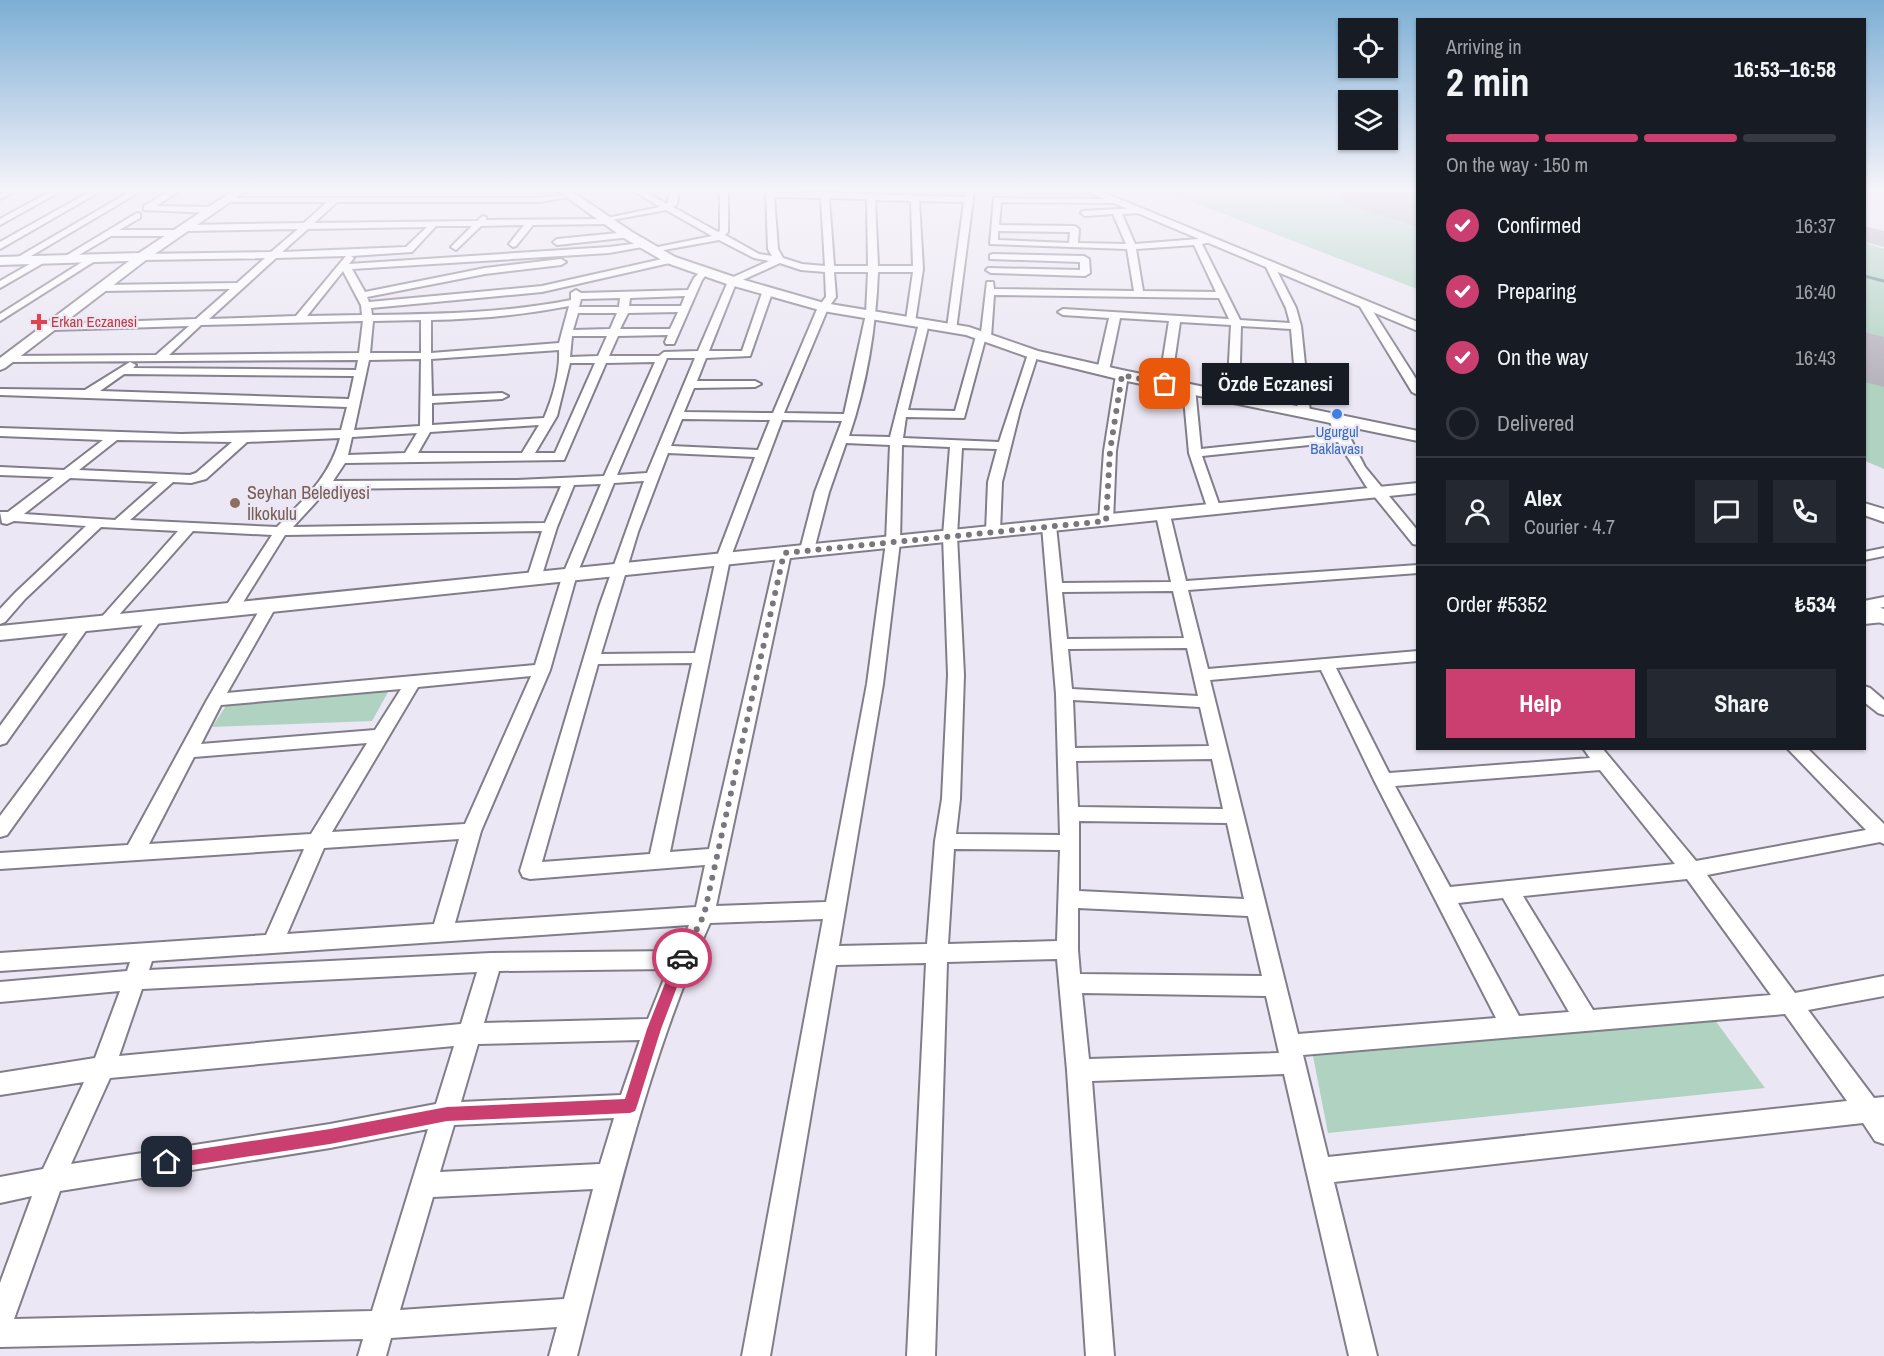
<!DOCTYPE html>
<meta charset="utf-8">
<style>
body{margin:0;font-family:"Archivo Narrow",sans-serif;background:#242831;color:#f1f3f6;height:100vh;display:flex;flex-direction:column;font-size:22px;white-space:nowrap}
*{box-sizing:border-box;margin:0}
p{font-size:20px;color:#9ea1a6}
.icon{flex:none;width:33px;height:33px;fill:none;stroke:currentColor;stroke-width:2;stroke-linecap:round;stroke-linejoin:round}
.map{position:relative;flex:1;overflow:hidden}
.sheet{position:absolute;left:1416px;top:18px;width:450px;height:732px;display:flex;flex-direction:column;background:#171b24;border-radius:0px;box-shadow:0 2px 4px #0004}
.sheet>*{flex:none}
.fabs{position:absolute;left:1338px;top:18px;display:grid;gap:12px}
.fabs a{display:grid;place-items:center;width:60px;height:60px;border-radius:0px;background:#171b24;box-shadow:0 2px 4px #0004;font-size:30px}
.pin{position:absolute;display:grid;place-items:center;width:51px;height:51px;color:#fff;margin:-26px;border-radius:12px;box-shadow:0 3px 9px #0006}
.courier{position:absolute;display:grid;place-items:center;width:60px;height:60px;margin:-30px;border:4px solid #ca3e70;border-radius:50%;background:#fff;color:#222;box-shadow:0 2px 8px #0007}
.bubble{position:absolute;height:42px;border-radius:0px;background:#171b24;box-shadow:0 2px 4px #0004;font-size:20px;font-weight:700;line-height:42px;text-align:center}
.overview em{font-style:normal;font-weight:700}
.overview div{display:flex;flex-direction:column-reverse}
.overview{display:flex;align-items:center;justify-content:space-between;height:102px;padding:0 30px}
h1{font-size:39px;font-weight:700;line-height:45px}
.bar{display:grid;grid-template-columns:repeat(4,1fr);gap:9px 6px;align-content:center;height:72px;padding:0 30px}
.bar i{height:8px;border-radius:4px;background:#363941}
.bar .selected{background:#ca3e70}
.bar p{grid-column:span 4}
.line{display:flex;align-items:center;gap:15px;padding:0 30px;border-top:2px solid #363941}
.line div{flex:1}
.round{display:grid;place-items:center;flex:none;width:63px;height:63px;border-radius:0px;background:#242831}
ol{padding:0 30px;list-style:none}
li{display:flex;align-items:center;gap:18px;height:66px}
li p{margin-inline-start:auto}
li .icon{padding:6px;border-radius:50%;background:#ca3e70;color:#fff;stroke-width:4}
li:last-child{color:#9ea1a6}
li i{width:33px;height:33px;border:3px solid #363941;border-radius:50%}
.button{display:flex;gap:12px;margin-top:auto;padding:12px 30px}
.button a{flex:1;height:69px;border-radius:0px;background:#ca3e70;color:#fff;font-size:24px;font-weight:700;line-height:69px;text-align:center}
.button a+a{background:#242831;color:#f1f3f6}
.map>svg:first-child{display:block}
.green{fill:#afd2c1}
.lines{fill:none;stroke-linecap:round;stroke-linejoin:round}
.stream{stroke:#688592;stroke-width:3}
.taxiway{fill:#b8b4be;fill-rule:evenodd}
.runway{fill:#b8b4be;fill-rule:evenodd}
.street-casing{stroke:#817d89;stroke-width:4}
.secondary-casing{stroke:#817d89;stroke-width:4}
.street{fill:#fff;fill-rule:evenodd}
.secondary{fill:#fff;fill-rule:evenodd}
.route{fill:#ca3e70}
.done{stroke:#79767e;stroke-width:6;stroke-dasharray:0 10.8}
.health-dot{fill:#e0444e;stroke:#ece7f4;stroke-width:2}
.shop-dot{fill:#3f7fe0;stroke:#ece7f4;stroke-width:2}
.education-dot{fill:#8d6e63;stroke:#ece7f4;stroke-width:2}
.labels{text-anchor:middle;stroke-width:4.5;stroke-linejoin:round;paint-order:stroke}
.far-health-label{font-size:15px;fill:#be3a42;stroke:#ece7f4;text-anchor:start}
.far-shop-label{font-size:15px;fill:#366cbe;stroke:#ece7f4}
.education-label{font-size:18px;fill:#785e54;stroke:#ece7f4;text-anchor:start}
</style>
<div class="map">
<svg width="1884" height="1356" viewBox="0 0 1884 1356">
<rect width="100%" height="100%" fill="#ece7f4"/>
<g class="green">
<path d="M 1164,191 L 1318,191 L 1417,225 L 1417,289 Z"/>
<path d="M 1865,243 L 1884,249 L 1884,342 L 1865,335 Z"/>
<path d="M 1865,378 L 1884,385 L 1884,469 L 1865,461 Z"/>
<path d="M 392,685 L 372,721 L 212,727 L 226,706 Z"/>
<path d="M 1703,1004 L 1765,1088 L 1328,1133 L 1312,1051 Z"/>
</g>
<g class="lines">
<path class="stream" d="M 1864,276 L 1884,281"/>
<path class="taxiway" d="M 1864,226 L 1884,231 L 1884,247 L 1864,242 Z"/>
<g class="runway">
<path d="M 1337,191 L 1418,191 L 1418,227 L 1346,204 Z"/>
<path d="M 1864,332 L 1884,337 L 1884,387 L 1864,382 Z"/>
</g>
<defs>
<g id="street">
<path d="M 5,191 L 15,191 L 0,199 L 0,194 Z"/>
<path d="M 51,191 L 61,191 L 0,225 L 0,219 Z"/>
<path d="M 91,191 L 101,191 L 0,249 L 0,242 Z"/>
<path d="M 131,191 L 141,191 L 21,262 L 13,260 Z"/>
<path d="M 169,191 L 179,191 L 156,206 L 213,207 L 217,210 L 213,213 L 144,210 L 144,206 Z"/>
<path d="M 634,191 L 644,191 L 667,204 L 671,191 L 679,191 L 677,204 L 673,207 L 718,232 L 720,231 L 720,191 L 728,191 L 728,232 L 725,235 L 759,254 L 772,256 L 768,249 L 766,191 L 965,197 L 966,191 L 974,191 L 956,330 L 947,328 L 964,202 L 919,201 L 923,269 L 915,322 L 906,320 L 913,272 L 878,272 C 876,326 867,384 849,436 L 890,437 L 919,323 L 924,320 L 929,323 L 908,410 L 955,411 L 976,336 L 981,333 L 987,282 L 993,282 L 994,289 L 1134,291 L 1127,249 L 990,244 L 994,198 L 1117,199 L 1117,203 L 1114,203 L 1001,202 L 999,225 L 1075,226 L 1079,229 L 1078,243 L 1126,244 L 1113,214 L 1085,216 L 1081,213 L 1082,211 L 1138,208 L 1141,209 L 1141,213 L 1122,214 L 1135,244 L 1211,238 L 1211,242 L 1202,244 L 1240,320 L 1290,323 L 1286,308 L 1266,267 L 1274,265 L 1296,308 L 1301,326 L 1310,412 L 1308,415 L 1304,416 L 1298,412 L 1291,329 L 1241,326 L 1239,398 L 1233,401 L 1227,398 L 1231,325 L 1180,322 L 1171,384 L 1165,387 L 1159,384 L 1169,321 L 1120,318 L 1109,371 L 1103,374 L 1097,371 L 1109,318 L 1063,315 L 1058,312 L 1063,309 L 1229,319 L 1219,298 L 994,295 L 991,337 L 985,340 L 964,418 L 906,417 L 903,438 L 999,442 L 1028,354 L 1033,351 L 1038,354 L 1020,410 L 1002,482 L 1000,532 L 998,535 L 993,536 L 986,532 L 988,482 L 997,449 L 962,448 L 957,536 L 964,675 L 960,799 L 956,834 L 1060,835 L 1056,694 L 1042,526 L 1044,523 L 1054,523 L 1056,526 L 1062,583 L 1171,582 L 1156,515 L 1163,511 L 1170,515 L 1186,581 L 1418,565 L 1418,573 L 1188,590 L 1208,669 L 1418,651 L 1418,661 L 1336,668 L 1389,773 L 1590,758 L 1583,748 L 1602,748 L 1696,861 L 1866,830 L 1787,748 L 1807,748 L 1884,824 L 1884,844 L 1880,842 L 1707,875 L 1795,993 L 1884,976 L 1884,996 L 1808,1010 L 1874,1098 L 1884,1097 L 1884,1144 L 1875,1141 L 1863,1123 L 1334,1182 L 1377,1356 L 1349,1356 L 1284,1074 L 1092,1081 L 1114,1356 L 1086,1356 L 1067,1070 L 1057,959 L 947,962 L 935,1356 L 907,1356 L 926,963 L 836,965 L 770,1356 L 742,1356 L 823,919 L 710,923 C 647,1062 614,1209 577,1356 L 549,1356 L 557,1327 L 391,1338 L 386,1356 L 358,1356 L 363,1339 L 0,1347 L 0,1283 L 32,1196 L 0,1203 L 0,1177 L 43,1169 L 84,1082 L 0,1095 L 0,1073 L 95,1058 L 120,991 L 0,1002 L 0,982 L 127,971 L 130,962 L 0,971 L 0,953 L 266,935 L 304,849 L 0,869 L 0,853 L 128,845 L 207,700 L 264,602 L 269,600 L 277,605 L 227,693 L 535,665 L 563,574 L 601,484 L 574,485 L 557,527 L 541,578 L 534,582 L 527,578 L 542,531 L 285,535 L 237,612 L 232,614 L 224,609 L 272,535 L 193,531 L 110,625 L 100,625 L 97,622 L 100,619 L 178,531 L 101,527 L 25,599 L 5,622 L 0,624 L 0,609 L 15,593 L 86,526 L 14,521 L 7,524 L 2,523 L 0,512 L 8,512 L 54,477 L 0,475 L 0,467 L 64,470 L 103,440 L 0,436 L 0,428 L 181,434 L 341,430 L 347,407 L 0,395 L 0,389 L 85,390 L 130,362 L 136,365 L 133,368 L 356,370 L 358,360 L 8,362 L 3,359 L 8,356 L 156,355 L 189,326 L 52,330 L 47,327 L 52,324 L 196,319 L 230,289 L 101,291 L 96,288 L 101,285 L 237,283 L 265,258 L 142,260 L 137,257 L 142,254 L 271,252 L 298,229 L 186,231 L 182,228 L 186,225 L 304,223 L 327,202 L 224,202 L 224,198 L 540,198 L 570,194 L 574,196 L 540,202 L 337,202 L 314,223 L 477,221 L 483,216 L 486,217 L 486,220 L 602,219 L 660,207 ZM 774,197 L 821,198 L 825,266 L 802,264 L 783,258 L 778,249 ZM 829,198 L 867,199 L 868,266 L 834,266 ZM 875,200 L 911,201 L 913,266 L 878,266 ZM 666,210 L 712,236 L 653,248 L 653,252 L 719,240 L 754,258 L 769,261 L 729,279 L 698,351 L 664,352 L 659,356 L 609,356 L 618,336 L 668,335 L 665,342 L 666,344 L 674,344 L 702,280 L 708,272 L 703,269 L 694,278 L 688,290 L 581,293 L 576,290 L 571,293 L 571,300 C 505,313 440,314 372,315 L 371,308 L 542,292 L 674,262 L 674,258 L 671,257 L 542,286 L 369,302 L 367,297 L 485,274 L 561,265 L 566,262 L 561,259 L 485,268 L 365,292 L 352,269 L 609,253 L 648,246 L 648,242 L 609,247 L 349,264 L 354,258 L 351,256 L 412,252 L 436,226 L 472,226 L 451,247 L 456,250 L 481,226 L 524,225 L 509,244 L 513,247 L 516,246 L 533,225 L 608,224 L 612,220 ZM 427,227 L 406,247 L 282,252 L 308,229 ZM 998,231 L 1070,232 L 1069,243 L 998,240 ZM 1194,245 L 1216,292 L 1143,291 L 1136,249 ZM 346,256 L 296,316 L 209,319 L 276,258 ZM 780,263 L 801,270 L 825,272 L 826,297 L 818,307 L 773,413 L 684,412 L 694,388 L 755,387 L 761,384 L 755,381 L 697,381 L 706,358 L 750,356 L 773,290 L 771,288 L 763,290 L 742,351 L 709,351 L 736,283 ZM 343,271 L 361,305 L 362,315 L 307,316 ZM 834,272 L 868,272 L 866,314 L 844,414 L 784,413 L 828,308 L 836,297 ZM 685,296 L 681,306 L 629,306 L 630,298 ZM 620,298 L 619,307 L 579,307 L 581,299 ZM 569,306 L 559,343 L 431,353 L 431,320 C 478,319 523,315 569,306 ZM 678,312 L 670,329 L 620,329 L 628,313 ZM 578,313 L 617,313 L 610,329 L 573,330 ZM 421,320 L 421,353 L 370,353 L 373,321 ZM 363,321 L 359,353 L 169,355 L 201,325 ZM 572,336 L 607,336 L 598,356 L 570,357 ZM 559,350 C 560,372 553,397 544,418 L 432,425 L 432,403 L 502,399 L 508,396 L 502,393 L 432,396 L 431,359 ZM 667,358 L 695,358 L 647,473 L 617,475 ZM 421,359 L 420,426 L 354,430 L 369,360 ZM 655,362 L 604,476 L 517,480 L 333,481 L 345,463 L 564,460 L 606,363 ZM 570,363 L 595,363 L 555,453 L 535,453 L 557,416 ZM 124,374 L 354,376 L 349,399 L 100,391 ZM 682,419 L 770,420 L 758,450 L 671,446 ZM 782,420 L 842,421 L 815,492 L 800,550 L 802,553 L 807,554 L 814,550 L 829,492 L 846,443 L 890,445 L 886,542 L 867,684 L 826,902 L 716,906 L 791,553 L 789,550 L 784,549 L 777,553 L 709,849 L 670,852 L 730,559 ZM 539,425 L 522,453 L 418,453 L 430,432 ZM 417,433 L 405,453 L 348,455 L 352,437 ZM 340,438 C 330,477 304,499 277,527 L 130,520 L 173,482 L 191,483 L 206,479 L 247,442 ZM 117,440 L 232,442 L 196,473 L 190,475 L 79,470 ZM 902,445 L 950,447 L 943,536 L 948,675 L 942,799 L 935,841 L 927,944 L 839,946 L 883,684 L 900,542 ZM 668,453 L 755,457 L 716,559 L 695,653 L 601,654 L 638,532 ZM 70,478 L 158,482 L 115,520 L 24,514 ZM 644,481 L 599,607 L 520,871 L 523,877 L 530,879 L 705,865 L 696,907 L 455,923 L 481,831 L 550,670 L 577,574 L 614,483 ZM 561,486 L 545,523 L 293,527 L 328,489 ZM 1173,591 L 1184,638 L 1067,639 L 1062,592 ZM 1187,648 L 1198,696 L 1072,689 L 1068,649 ZM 692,663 L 650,854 L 542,862 L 598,664 ZM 1321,670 L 1374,780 L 1496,1018 L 1298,1034 L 1210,680 ZM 531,676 L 465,824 L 332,832 L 418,687 ZM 401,689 L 375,730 L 201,744 L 221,705 ZM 1073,700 L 1200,707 L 1209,746 L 1075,748 ZM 367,743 L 311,834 L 149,844 L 194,757 ZM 1212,759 L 1223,809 L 1078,807 L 1076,761 ZM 1600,770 L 1675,864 L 1450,887 L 1395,786 ZM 1079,821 L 1227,823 L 1244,899 L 1079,891 ZM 459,839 L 434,924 L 287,934 L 324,848 ZM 954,849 L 1060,850 L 1057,941 L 948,944 ZM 1687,879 L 1771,995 L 1593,1010 L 1523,896 ZM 1503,898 L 1569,1012 L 1519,1016 L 1458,903 ZM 1078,908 L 1248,916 L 1262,976 L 1080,974 L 1078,950 ZM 689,925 L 677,951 L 491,953 L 149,970 L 152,961 ZM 668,969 L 648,1019 L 484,1023 L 499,971 ZM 477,972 L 461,1024 L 119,1056 L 142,989 ZM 1082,993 L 1266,996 L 1279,1053 L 1089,1059 ZM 1785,1014 L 1847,1101 L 1328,1157 L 1303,1055 ZM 640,1040 L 621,1095 L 461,1102 L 478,1044 ZM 454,1046 L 436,1104 L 330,1124 L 71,1164 L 110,1078 ZM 614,1118 L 600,1164 L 440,1172 L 454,1125 ZM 428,1129 L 372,1311 L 14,1319 L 60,1191 L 330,1148 ZM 593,1189 L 564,1299 L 400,1310 L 433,1197 Z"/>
<path d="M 137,213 L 140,214 L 140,218 L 119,230 L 178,230 L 182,233 L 178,236 L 111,236 L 67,262 L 59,260 Z"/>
<path d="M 628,232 L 631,233 L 631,237 L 557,245 L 553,242 L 557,239 Z"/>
<path d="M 993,254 L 1084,256 L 1089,259 L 1090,273 L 1085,276 L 991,273 L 986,270 L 988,268 L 1080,270 L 1080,262 L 990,259 L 990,255 Z"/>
<path d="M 42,257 L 47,260 L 45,262 L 0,288 L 0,281 Z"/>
<path d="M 90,257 L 98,259 L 0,321 L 0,314 Z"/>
<path d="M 1364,302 L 1369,305 L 1418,382 L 1418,395 L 1412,392 L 1359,305 Z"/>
<path d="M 1122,372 L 1128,375 L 1116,451 L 1113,521 L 1106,525 L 1099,521 L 1104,451 L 1116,375 Z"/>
<path d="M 1189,385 L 1195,388 L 1201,449 L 1335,435 L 1329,419 L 1331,416 L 1339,416 L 1365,467 L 1418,531 L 1418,545 L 1413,544 L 1366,486 L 1338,442 L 1202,456 L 1221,510 L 1219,513 L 1209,513 L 1189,453 L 1183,388 Z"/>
<path d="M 1884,548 L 1884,556 L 1864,560 L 1864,552 Z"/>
<path d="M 1884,597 L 1884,607 L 1864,611 L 1864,601 Z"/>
<path d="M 156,612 L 164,617 L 161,620 L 7,835 L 0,837 L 0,816 L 151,614 Z"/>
<path d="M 1884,612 L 1884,622 L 1864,624 L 1864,614 Z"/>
<path d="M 82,620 L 90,625 L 6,743 L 0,745 L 0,726 L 76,622 Z"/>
<path d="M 1864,686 L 1870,688 L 1884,700 L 1884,715 L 1878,713 L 1864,702 Z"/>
</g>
<g id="secondary">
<path d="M 233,191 L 246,191 L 146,260 L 5,368 L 0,370 L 0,358 L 129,261 L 0,265 L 0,257 L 139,253 Z"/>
<path d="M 558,191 L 571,191 L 632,232 L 675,257 L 737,278 L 824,303 L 969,327 L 1038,351 L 1122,370 L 1418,431 L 1418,441 L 1122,380 L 1028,357 L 966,335 L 823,311 L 727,284 L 667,263 L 624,238 Z"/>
<path d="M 1085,191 L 1100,191 L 1418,322 L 1418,331 Z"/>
<path d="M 1418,483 L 1418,493 L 0,640 L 0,626 Z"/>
<path d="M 1864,503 L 1884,509 L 1884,522 L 1864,515 Z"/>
<path d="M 1864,602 L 1884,609 L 1884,624 L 1864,616 Z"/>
</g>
</defs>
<use href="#street" class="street-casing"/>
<use href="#secondary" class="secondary-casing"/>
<use href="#street" class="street"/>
<use href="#secondary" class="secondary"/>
</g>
<linearGradient id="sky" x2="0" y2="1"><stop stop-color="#7caed4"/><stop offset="0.5" stop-color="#f6f4fa"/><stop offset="1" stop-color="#f6f4fa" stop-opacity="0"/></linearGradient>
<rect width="1884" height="381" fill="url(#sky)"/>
<path class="route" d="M 682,953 L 688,958 L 661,1029 L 637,1106 L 635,1111 L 630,1113 L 447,1121 L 330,1144 L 167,1169 L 162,1167 L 160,1162 L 162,1157 L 167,1154 L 330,1129 L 447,1107 L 625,1099 L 647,1029 L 675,958 Z"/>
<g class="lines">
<path class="done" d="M 682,958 L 704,915 L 784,553 L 1106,521 L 1110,451 L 1122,375 L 1165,384"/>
</g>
<path class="health-dot" d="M36 313h6v6h6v6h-6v6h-6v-6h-6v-6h6z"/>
<circle class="shop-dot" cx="1337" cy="414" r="6"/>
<circle class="education-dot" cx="235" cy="503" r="6"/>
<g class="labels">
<g class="far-health-label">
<text x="51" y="327">Erkan Eczanesi</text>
</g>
<g class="far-shop-label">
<text x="1337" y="437">Ugurgul<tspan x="1337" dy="17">Baklavası</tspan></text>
</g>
<g class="education-label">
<text x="247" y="499">Seyhan Belediyesi<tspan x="247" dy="21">İlkokulu</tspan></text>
</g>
</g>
</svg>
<div class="fabs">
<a><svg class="icon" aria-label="locate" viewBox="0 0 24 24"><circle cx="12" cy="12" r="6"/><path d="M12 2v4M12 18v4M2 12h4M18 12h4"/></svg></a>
<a><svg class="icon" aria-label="layers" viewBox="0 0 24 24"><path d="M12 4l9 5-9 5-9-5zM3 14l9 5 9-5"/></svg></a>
</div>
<div class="pin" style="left:1165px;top:384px;background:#ea580c"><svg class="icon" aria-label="bag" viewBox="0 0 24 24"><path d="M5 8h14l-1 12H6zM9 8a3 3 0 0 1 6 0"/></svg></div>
<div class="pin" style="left:167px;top:1162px;background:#1f2937"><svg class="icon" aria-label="home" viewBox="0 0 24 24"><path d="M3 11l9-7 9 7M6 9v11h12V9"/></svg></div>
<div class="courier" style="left:682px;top:958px"><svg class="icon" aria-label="car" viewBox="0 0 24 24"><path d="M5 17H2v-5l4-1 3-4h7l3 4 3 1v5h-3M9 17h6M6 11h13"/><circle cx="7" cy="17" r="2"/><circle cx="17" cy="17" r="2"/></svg></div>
<div class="bubble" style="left:1202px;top:363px;width:147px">Özde Eczanesi</div>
<section class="sheet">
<div class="overview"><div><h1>2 min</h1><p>Arriving in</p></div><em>16:53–16:58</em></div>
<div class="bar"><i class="selected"></i><i class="selected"></i><i class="selected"></i><i></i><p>On the way · 150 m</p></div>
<ol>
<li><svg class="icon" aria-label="check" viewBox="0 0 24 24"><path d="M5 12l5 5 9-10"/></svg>Confirmed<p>16:37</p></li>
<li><svg class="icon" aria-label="check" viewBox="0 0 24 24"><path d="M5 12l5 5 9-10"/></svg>Preparing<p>16:40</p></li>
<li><svg class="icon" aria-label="check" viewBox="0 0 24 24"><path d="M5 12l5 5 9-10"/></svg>On the way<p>16:43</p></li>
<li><i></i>Delivered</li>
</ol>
<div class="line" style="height:108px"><a class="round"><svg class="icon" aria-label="person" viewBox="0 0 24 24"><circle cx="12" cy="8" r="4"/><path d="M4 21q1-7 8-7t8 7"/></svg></a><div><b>Alex</b><p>Courier · 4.7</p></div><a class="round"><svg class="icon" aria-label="chat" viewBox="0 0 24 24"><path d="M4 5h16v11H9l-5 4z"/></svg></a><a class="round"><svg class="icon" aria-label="phone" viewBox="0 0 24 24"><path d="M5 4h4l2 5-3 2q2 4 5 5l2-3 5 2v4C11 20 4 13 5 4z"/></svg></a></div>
<div class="line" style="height:78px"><div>Order #5352</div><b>₺534</b></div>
<div class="button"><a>Help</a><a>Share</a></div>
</section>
</div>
